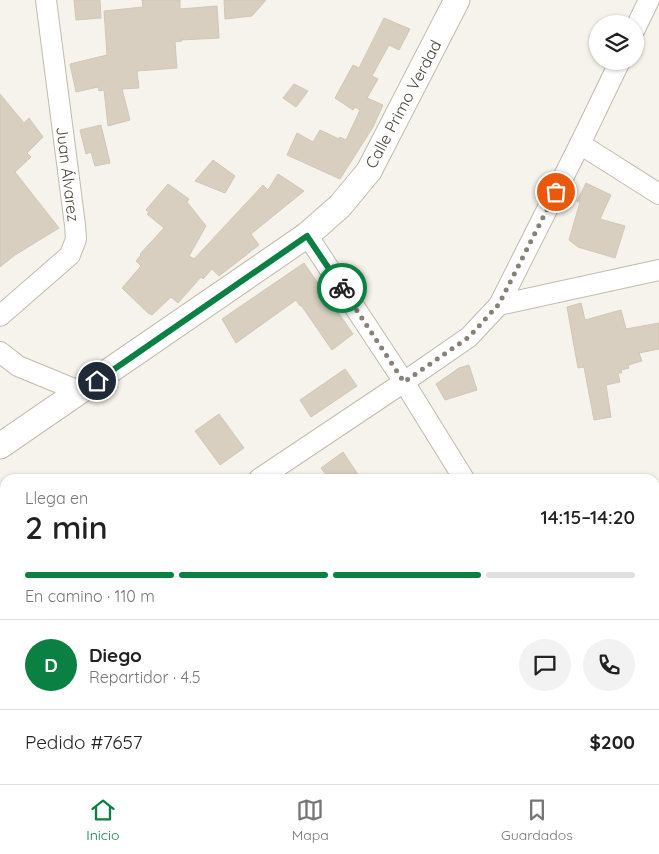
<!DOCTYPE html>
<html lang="es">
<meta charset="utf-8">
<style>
body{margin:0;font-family:Quicksand,sans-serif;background:#f2f2f2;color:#222;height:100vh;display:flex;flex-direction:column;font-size:19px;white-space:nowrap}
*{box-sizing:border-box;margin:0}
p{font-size:16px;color:#767676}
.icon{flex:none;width:28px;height:28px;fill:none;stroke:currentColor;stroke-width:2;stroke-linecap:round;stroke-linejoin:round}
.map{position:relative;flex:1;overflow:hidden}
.details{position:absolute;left:0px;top:474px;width:660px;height:311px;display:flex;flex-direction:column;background:#fff;border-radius:15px 15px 0 0;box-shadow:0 1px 4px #0004}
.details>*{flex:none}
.controls{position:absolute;left:589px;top:15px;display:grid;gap:10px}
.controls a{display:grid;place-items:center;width:55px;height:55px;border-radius:50%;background:#fff;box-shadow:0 1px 4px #0004;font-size:25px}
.pin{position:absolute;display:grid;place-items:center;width:42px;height:42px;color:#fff;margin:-21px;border:2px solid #fff;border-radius:50%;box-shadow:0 1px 5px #0007}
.courier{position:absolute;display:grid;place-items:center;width:50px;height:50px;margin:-25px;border:4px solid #0b8043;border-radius:50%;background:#fff;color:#222;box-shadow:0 1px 6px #0007}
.overview em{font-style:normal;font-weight:600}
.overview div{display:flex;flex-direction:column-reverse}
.overview{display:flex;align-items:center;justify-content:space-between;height:85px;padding:0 25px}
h1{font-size:32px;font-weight:600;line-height:38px}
.bar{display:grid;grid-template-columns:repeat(4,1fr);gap:8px 5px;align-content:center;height:60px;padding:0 25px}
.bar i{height:6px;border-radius:4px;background:#e0e0e0}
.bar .on{background:#0b8043}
.bar p{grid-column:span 4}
.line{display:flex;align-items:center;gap:12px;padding:0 25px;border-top:1px solid #e0e0e0}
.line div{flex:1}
.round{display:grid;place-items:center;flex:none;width:52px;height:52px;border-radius:26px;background:#f2f2f2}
.tab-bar{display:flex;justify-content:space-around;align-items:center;height:70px;border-top:1px solid #e0e0e0;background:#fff;font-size:14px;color:#767676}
.tab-bar a{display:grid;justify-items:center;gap:2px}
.tab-bar .on{color:#0b8043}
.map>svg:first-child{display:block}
.building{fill:#d8cfc1;stroke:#d3c7b4}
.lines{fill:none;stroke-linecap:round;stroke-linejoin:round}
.minor-casing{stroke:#c2bbae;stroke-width:22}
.tertiary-casing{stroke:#c2bbae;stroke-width:27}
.minor{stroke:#fff;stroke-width:20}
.tertiary{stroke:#fff;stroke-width:25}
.done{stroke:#878178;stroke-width:5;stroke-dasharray:0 9}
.route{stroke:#0b8043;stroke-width:6}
.labels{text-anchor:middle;stroke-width:4;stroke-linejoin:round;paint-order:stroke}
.street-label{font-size:16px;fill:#4b4439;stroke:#fff}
</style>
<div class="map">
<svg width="659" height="784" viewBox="0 0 659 784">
<rect width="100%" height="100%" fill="#f6f3ec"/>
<g class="building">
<path d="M 74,0 L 100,0 L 101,18 L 76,20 Z"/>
<path d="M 142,0 L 180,0 L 180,9 L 217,6 L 219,38 L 181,40 L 182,41 L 175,42 L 177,68 L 137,71 L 139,88 L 122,89 L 130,120 L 108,126 L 104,90 L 99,91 L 98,87 L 76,92 L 70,64 L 107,55 L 104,11 L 143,7 Z"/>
<path d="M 224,0 L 266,0 L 252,16 L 225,19 Z"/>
<path d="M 384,18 L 410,29 L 399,50 L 389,45 L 372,76 L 378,79 L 367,98 L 383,105 L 373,127 L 340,179 L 287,155 L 297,133 L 313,142 L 320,130 L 339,139 L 340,137 L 346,140 L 360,110 L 355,107 L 353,110 L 335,98 L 353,65 L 359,68 Z"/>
<path d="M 294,84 L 308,91 L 296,107 L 283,98 Z"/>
<path d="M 0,94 L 24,123 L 29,118 L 43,137 L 27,153 L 31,157 L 15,172 L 59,228 L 15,255 L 0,267 Z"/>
<path d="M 101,125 L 110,163 L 95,166 L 91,152 L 86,154 L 80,130 Z"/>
<path d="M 213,160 L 235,176 L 225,193 L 195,181 Z"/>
<path d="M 278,174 L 304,191 L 251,234 L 259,245 L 219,276 L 212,269 L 203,279 L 201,277 L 178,303 L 171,297 L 152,315 L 148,313 L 122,288 L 141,266 L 136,261 L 141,255 L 140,254 L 164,228 L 147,214 L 149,212 L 146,210 L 168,184 L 189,199 L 187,202 L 206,226 L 189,256 L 194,259 L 263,185 L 268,190 Z"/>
<path d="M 586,183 L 611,195 L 600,219 L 625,226 L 615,258 L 578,247 L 569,240 L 580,202 L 577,201 Z"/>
<path d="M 304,263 L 353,334 L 332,350 L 301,305 L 300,306 L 296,300 L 236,343 L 222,319 Z"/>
<path d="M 581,303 L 585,320 L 621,310 L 626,329 L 659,323 L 659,349 L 639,353 L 642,361 L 628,365 L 629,368 L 621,370 L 622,373 L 618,373 L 620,382 L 606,385 L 611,417 L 594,420 L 584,367 L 578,368 L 567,307 Z"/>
<path d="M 469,365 L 477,390 L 445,400 L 436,384 L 459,368 Z"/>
<path d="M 345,369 L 357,386 L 311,417 L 300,400 Z"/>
<path d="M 219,414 L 244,448 L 220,465 L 195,431 Z"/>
<path d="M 343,452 L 361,479 L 329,479 L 321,468 Z"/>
</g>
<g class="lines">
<defs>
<g id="minor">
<path d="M 635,29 L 649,0"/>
<path d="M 580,144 L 659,194"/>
<path d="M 307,235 L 404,382 L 464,479"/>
<path d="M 499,305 L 659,270"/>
<path d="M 0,316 L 70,255 L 76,239 L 75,225 L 46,0"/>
<path d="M 0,352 L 18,366 L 81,392"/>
<path d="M 259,479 L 404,382 L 469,337 L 499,305 L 580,144 L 620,61"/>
<path d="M 0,583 L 5,590"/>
<path d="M 0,656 L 5,652"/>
<path d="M 0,710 L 5,710"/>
<path d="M 317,780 L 323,784"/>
<path d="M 602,780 L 603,784"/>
</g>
<path id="tertiary" d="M 0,446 L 307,235 L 340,206 L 369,171 L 457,0"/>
</defs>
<use href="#minor" class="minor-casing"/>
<use href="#tertiary" class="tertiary-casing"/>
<use href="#minor" class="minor"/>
<use href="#tertiary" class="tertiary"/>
</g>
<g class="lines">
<path class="done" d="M 342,288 L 404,382 L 469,337 L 499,304 L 556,192"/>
<path class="route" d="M 97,381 L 307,236 L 342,288"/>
</g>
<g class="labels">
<g class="street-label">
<text transform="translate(403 104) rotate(-62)" y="6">Calle Primo Verdad</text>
<text transform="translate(68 174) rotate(83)" y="6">Juan Álvarez</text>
</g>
</g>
</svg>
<div class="controls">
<a><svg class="icon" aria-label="layers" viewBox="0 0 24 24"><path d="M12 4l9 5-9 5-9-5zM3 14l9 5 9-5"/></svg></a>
</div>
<div class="pin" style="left:556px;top:192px;background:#ea580c"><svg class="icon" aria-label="bag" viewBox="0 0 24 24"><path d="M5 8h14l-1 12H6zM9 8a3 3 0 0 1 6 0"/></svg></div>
<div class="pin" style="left:97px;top:381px;background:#1f2937"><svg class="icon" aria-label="home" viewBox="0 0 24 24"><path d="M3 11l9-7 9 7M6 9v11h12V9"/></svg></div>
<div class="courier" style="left:342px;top:288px"><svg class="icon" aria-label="bike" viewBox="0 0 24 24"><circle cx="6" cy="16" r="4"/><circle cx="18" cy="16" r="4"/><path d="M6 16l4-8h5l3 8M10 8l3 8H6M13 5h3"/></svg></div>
<section class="details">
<div class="overview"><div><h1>2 min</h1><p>Llega en</p></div><em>14:15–14:20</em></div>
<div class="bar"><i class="on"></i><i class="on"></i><i class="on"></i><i></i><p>En camino · 110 m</p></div>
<div class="line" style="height:90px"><b class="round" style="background:#0b8043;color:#fff">D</b><div><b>Diego</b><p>Repartidor · 4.5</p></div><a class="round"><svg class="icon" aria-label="chat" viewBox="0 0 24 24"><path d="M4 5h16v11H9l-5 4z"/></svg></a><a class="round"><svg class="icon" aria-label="phone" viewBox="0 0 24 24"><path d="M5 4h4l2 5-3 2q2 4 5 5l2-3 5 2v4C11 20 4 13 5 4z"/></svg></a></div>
<div class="line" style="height:65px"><div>Pedido #7657</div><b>$200</b></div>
</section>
</div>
<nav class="tab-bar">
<a class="on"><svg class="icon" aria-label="home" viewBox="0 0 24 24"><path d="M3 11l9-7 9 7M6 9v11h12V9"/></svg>Inicio</a>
<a><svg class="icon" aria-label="map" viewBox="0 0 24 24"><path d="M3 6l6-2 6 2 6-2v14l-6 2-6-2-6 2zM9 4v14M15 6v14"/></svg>Mapa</a>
<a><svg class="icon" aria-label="saved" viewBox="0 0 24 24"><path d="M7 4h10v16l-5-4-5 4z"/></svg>Guardados</a>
</nav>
